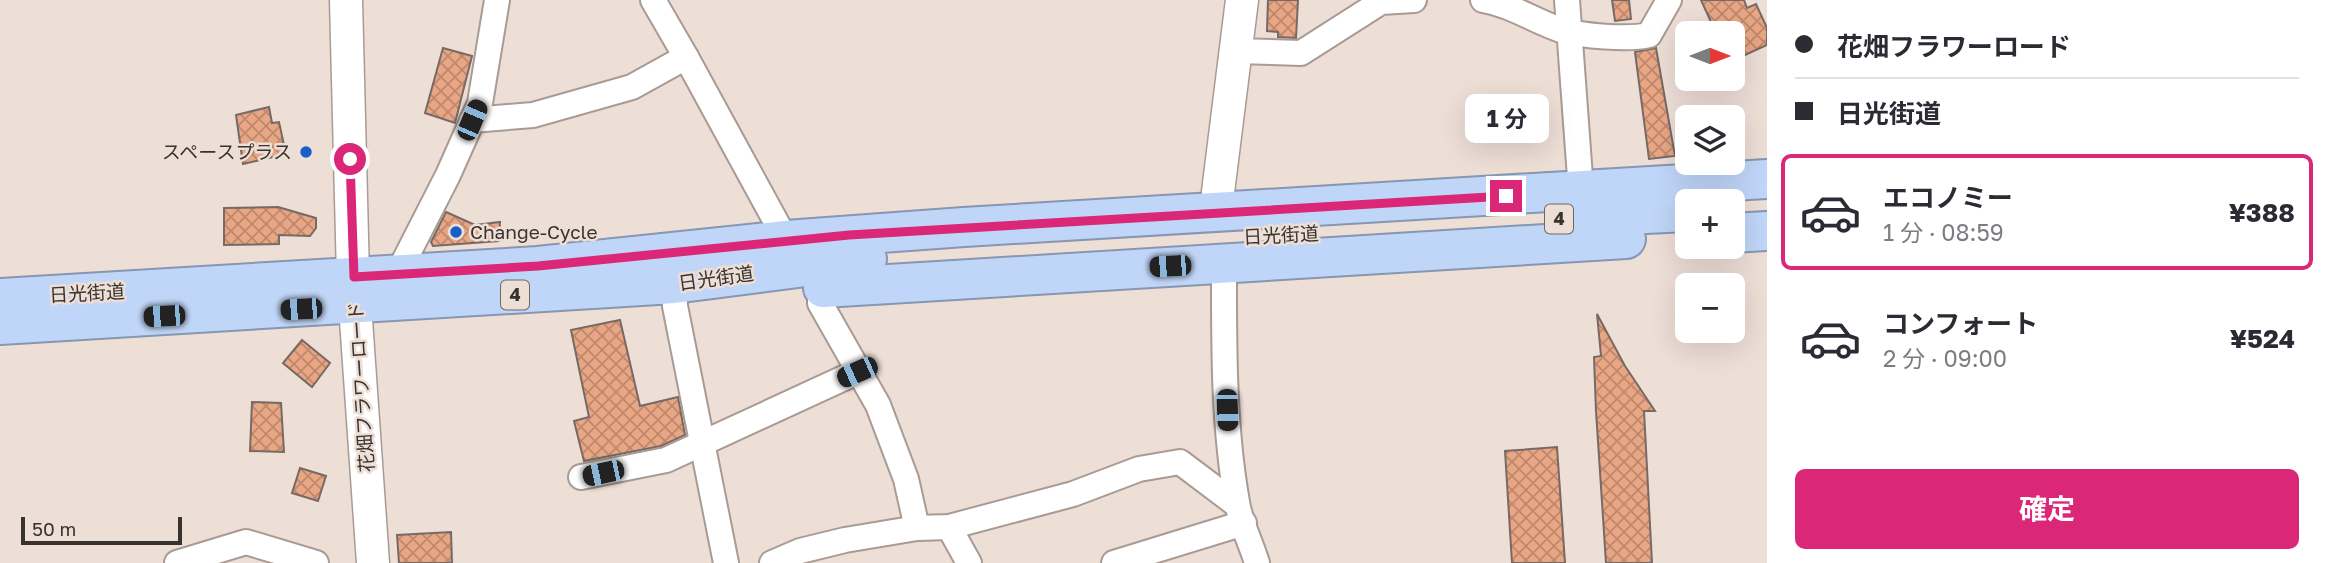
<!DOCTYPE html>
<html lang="ja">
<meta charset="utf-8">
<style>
body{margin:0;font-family:"Golos Text","Noto Sans JP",sans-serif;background:#f7f7f7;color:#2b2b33;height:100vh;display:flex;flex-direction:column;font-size:26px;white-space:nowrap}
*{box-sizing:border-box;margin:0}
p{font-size:23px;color:#7c7c81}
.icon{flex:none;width:38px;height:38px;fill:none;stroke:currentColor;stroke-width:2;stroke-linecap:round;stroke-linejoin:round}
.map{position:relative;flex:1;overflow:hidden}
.sheet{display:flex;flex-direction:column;background:#fff;width:560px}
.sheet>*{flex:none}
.banner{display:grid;align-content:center;height:154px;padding:0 28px;background:#fff}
.needle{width:46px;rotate:90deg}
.controls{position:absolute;left:1675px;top:21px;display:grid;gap:14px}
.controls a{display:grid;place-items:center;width:70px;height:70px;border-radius:10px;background:#fff;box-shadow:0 7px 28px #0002;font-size:35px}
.scale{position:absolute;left:21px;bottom:18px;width:161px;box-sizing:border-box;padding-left:7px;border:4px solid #393330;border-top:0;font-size:19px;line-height:24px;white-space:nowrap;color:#393330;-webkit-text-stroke:5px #edded6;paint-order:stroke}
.end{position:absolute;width:32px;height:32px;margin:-16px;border:9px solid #db2777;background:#fff;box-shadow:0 0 0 4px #fff}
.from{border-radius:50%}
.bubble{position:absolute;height:49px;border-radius:10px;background:#fff;box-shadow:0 7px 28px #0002;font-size:23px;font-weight:700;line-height:49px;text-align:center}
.car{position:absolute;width:21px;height:42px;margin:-21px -10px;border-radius:9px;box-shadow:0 0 5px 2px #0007;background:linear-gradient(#222 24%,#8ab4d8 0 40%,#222 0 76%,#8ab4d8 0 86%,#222 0)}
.banner b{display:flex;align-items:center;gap:24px;height:66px;font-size:26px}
.banner b+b{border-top:2px solid #e1e1e2}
.banner i{width:18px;height:18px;background:#2b2b33}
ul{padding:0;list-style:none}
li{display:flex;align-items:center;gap:21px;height:116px;margin:0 14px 10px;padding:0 14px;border:4px solid transparent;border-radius:10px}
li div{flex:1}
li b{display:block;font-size:26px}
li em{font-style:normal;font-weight:700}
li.active{border-color:#db2777}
li>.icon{width:63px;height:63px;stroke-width:1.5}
.action{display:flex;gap:14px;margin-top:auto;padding:14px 28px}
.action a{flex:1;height:80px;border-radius:10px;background:#db2777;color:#fff;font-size:28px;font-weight:700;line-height:80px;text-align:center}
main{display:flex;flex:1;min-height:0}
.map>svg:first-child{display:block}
</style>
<main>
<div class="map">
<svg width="1767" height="563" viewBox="0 0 1767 563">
<defs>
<pattern id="building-cross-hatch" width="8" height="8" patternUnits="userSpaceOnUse" patternTransform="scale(1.75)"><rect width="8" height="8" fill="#e9a684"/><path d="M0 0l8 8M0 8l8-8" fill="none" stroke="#be886c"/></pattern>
</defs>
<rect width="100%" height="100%" fill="#edded6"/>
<g fill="url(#building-cross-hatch)" stroke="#776a64" stroke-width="2">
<path d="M 1268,0 L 1298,0 L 1296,38 L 1278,37 L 1278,32 L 1267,31 Z"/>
<path d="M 1612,0 L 1629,0 L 1631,19 L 1615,21 Z"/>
<path d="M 1701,0 L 1744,0 L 1747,8 L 1756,4 L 1767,28 L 1767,45 L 1732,61 L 1732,33 L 1716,33 Z"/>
<path d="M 443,48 L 472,56 L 455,123 L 425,113 Z"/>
<path d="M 1656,48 L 1675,156 L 1649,159 L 1635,52 Z"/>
<path d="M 269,107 L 272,123 L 279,122 L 286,154 L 243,164 L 236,115 Z"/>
<path d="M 278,207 L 316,218 L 316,228 L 310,236 L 279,235 L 279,244 L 224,245 L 224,208 Z"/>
<path d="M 446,212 L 475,225 L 500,222 L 499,241 L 433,246 L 431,242 Z"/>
<path d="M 1597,314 L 1625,366 L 1655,411 L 1644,411 L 1652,563 L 1606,563 L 1596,411 L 1594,357 L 1601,356 Z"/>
<path d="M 620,320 L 640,406 L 678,397 L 685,435 L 661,446 L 584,461 L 574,421 L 589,417 L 571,330 Z"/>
<path d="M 302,340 L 330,363 L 312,387 L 283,363 Z"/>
<path d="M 252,402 L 281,403 L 284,452 L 250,451 Z"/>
<path d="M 1557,447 L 1565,563 L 1512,563 L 1505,451 Z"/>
<path d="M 300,468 L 326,476 L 318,501 L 292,493 Z"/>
<path d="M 451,532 L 452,563 L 399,563 L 397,535 Z"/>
</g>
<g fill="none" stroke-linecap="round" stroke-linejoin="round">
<g stroke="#a99b94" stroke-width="28">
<g id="minor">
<path d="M 1483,0 C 1512,5 1534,21 1561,30 C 1582,36 1628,40 1649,35 L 1669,0"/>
<path d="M 1567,0 L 1581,191"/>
<path d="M 1236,51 L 1301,53 L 1381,2 L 1414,0"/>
<path d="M 686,57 L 786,240"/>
<path d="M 472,120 L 533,115 L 632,87 L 686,57 L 653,0"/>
<path d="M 1224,262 C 1224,342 1223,423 1237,502 C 1240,522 1251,543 1257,563"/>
<path d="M 397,275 L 448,175 L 480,103 L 497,0"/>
<path d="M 674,284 L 675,306 L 726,563"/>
<path d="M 820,288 L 820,303 L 878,405 L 906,479 L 917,528"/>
<path d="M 581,477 L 666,460 L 857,372"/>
<path d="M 949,527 L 969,563"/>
<path d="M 177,563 L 246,542 L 316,563"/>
<path d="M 772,563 L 800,551 L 845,540 L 917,528 L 949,527 L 1073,494 L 1139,469 L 1180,462 L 1237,505"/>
<path d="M 1114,563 L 1244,523"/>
</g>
</g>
<g stroke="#a99b94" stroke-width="35">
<g id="tertiary">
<path d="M 346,0 L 353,277 L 373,563"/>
<path d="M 1220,213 L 1218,192 L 1242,0"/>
</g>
</g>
<g stroke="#8796b1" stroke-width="42">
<g id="trunk">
<path d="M 1584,217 L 1687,212"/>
<path d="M 1732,233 L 1767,231"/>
<path d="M 823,288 L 1626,239"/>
<path d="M 0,298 L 538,266 L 786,240 L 964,227 L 1767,179"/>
<path d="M 0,325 L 674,284 L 867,259"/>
</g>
</g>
<use href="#minor" stroke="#fff" stroke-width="24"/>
<use href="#tertiary" stroke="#fff" stroke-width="32"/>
<use href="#trunk" stroke="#c0d6f8" stroke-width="38"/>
</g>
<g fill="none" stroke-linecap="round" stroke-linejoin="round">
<path stroke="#db2777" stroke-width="9" d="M 350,159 L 354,277 L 538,266 L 849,235 L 1506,196"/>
</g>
<g fill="#195fca" stroke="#edded6" stroke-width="2.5">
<circle cx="306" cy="152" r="7"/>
<circle cx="456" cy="232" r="7"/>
</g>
<g text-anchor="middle" stroke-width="5" stroke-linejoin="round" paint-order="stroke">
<g fill="#edded6" stroke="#6f6662" stroke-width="2">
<rect x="1545" y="204.5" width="28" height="29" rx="5"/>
<rect x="501" y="280.5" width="28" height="29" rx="5"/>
</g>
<g font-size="18" font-weight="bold" fill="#393330">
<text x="1559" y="225">4</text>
<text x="515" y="301">4</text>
</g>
<g font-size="19" fill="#393330" stroke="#edded6" text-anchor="end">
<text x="292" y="159">スペースプラス</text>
<text x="470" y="239" text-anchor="start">Change-Cycle</text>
</g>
<g font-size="19" fill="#393330" stroke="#edded6">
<text transform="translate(1281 235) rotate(-3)" y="7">日光街道</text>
<text transform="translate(716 278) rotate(-8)" y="7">日光街道</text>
<text transform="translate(87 293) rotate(-3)" y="7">日光街道</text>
<text transform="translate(361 387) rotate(-94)" y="7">花畑フラワーロード</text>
</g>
</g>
</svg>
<div class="controls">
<a><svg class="needle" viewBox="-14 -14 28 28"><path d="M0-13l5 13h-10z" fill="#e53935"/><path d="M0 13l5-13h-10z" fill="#7c7c81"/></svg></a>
<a><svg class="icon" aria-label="layers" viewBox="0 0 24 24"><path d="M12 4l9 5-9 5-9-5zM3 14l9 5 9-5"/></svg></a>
<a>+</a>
<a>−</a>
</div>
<div class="scale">50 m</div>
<i class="end from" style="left:350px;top:159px"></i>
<i class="end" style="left:1506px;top:196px"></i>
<div class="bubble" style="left:1465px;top:94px;width:84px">1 分</div>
<i class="car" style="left:472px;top:120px;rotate:23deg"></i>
<i class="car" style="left:1170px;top:266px;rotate:267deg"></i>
<i class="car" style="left:301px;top:309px;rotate:267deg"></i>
<i class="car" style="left:164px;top:316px;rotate:267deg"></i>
<i class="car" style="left:857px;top:372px;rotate:246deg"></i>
<i class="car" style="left:1227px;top:410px;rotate:178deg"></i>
<i class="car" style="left:603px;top:473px;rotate:258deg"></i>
</div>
<section class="sheet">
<div class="banner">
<b><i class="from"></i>花畑フラワーロード</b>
<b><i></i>日光街道</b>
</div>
<ul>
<li class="active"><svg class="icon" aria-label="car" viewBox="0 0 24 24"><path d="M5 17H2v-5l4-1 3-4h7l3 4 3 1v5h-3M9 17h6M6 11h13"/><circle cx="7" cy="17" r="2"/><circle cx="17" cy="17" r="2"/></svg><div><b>エコノミー</b><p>1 分 · 08:59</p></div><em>¥388</em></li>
<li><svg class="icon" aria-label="car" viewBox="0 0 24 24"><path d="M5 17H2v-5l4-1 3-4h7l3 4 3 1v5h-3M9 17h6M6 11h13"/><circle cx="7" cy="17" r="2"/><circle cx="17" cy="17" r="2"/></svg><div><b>コンフォート</b><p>2 分 · 09:00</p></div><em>¥524</em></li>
</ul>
<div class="action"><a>確定</a></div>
</section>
</main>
